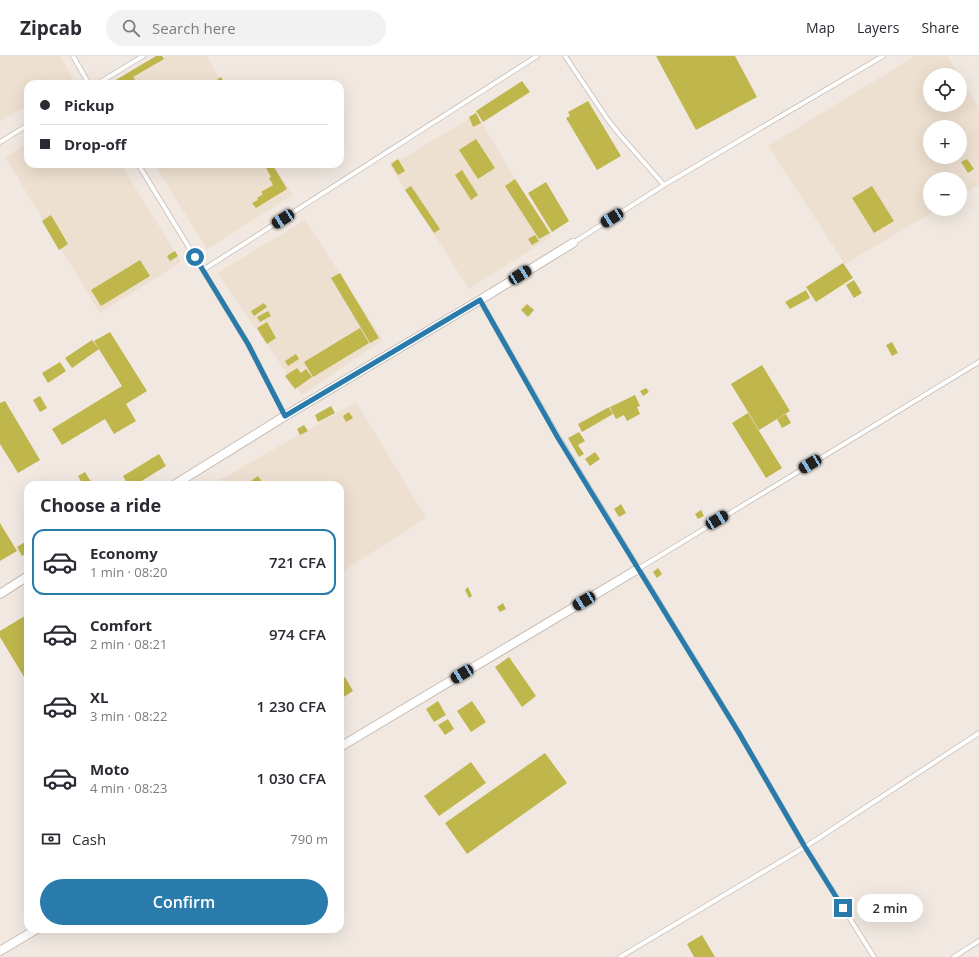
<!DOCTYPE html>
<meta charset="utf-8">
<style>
body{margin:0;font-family:"Open Sans",sans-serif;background:#f2f2f3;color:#2b2b33;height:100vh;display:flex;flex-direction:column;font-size:15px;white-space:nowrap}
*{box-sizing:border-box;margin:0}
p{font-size:13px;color:#7c7c81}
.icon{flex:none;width:22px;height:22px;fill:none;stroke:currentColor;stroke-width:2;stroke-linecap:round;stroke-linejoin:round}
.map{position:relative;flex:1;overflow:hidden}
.details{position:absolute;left:24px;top:425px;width:320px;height:452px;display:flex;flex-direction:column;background:#fff;border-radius:12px;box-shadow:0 4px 16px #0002}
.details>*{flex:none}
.hud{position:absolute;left:24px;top:24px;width:320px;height:88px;border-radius:12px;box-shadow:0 4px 16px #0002;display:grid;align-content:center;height:88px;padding:0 16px;background:#fff}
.buttons{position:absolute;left:923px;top:12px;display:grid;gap:8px}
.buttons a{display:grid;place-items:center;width:44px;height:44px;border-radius:50%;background:#fff;box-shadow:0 4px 16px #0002;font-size:20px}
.end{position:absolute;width:18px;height:18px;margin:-9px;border:5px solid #287bab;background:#fff;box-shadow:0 0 0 2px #fff}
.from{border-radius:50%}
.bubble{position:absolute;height:28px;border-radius:14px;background:#fff;box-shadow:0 4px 16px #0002;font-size:13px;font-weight:600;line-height:28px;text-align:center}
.car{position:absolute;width:12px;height:24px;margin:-12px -6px;border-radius:5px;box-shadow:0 0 3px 1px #0007;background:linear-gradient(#222 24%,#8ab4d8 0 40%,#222 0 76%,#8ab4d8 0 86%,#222 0)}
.hud b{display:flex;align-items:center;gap:14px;height:38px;font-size:15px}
.hud b+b{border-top:1px solid #e1e1e2}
.hud i{width:10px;height:10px;background:#2b2b33}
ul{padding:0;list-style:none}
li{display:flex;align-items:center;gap:12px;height:66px;margin:0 8px 6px;padding:0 8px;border:2px solid transparent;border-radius:12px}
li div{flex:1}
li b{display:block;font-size:15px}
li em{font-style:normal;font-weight:600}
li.on{border-color:#287bab}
li>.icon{width:36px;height:36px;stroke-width:1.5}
h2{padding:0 16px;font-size:18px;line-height:48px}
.pay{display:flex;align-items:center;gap:10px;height:44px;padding:0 16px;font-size:15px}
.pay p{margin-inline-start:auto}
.primary-button{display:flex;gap:8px;margin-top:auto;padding:8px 16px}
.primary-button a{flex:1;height:46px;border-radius:24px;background:#287bab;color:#fff;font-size:16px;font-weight:600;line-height:46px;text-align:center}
header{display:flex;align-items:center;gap:24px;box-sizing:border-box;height:56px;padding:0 20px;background:#fff;border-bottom:1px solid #e1e1e2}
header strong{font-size:19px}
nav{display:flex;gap:22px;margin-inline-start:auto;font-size:14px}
.search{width:280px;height:36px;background:#f2f2f3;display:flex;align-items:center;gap:10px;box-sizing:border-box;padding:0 14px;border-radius:22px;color:#7c7c81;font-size:15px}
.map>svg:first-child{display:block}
</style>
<header>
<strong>Zipcab</strong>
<div class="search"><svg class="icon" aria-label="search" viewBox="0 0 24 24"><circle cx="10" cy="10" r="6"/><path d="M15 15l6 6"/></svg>Search here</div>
<nav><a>Map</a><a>Layers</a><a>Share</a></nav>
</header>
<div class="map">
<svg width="979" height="901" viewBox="0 0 979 901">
<rect width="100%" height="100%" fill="#f1e9e1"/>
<g fill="#ede0d1" fill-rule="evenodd">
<path d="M 0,0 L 60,0 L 73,22 L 64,28 L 28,28 L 28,49 L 0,66 Z"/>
<path d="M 166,0 L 206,0 L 223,28 L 120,28 Z"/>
<path d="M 915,0 L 948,0 L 959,19 L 930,19 L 930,49 L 960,49 L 960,20 L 979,52 L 979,129 L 960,140 L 960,123 L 930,123 L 930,153 L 938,153 L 845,208 L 768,90 ZM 930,71 L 960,71 L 960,101 L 930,101 Z"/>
<path d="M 477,58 L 515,123 L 550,177 L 551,181 L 469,233 L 390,110 Z"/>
<path d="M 28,87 L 28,108 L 121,108 L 181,206 L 100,257 L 5,101 Z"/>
<path d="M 154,108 L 273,108 L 293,139 L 207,193 Z"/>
<path d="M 305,164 L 383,284 L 302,339 L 217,217 Z"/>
<path d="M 356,346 L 426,462 L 340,517 L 340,429 L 211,429 Z"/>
</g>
<g fill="#bfb64c">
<path d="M 156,0 L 162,0 L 164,3 L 133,21 L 137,27 L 135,28 L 109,28 Z"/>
<path d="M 656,0 L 735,0 L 757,41 L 696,74 Z"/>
<path d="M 221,21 L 225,28 L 216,28 L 214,26 Z"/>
<path d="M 522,25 L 530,36 L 483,66 L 476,55 Z"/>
<path d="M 588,45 L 621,100 L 597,114 L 566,62 L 570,60 L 568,56 Z"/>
<path d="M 476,57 L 481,67 L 473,71 L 469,61 Z"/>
<path d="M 476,83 L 495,112 L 478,123 L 459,94 Z"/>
<path d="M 398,103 L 405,115 L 398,119 L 391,108 Z"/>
<path d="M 967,103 L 974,113 L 968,117 L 961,106 Z"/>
<path d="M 268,108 L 272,108 L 287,133 L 256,152 L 252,147 L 258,144 L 257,142 L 263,138 L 261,136 L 273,129 L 269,122 L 271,121 L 265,110 Z"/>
<path d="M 462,114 L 478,139 L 471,144 L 455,119 Z"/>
<path d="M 515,123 L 550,177 L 539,183 L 505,130 Z"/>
<path d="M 546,126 L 569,165 L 552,176 L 528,137 Z"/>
<path d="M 411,130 L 440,173 L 434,177 L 405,134 Z"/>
<path d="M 872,130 L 894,165 L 874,177 L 852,142 Z"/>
<path d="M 51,159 L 68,188 L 59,194 L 42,165 Z"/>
<path d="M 535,179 L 539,185 L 532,189 L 528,183 Z"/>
<path d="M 175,195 L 178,200 L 170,205 L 167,200 Z"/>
<path d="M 140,204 L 150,220 L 101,250 L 91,234 Z"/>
<path d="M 843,207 L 853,222 L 816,246 L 806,231 Z"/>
<path d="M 340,217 L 379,282 L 370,287 L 331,222 Z"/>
<path d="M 854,224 L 862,237 L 854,242 L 846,229 Z"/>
<path d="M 806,234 L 810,242 L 790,253 L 785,246 Z"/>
<path d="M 264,247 L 267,251 L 254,260 L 251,255 Z"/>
<path d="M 527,248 L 534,254 L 528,261 L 521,254 Z"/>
<path d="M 268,255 L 271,260 L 260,266 L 257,261 Z"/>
<path d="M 267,266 L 276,282 L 267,288 L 257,272 Z"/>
<path d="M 360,272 L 369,287 L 313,321 L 304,306 Z"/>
<path d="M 110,276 L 147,335 L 126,348 L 136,365 L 114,378 L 105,363 L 62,389 L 52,373 L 122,330 L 94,285 Z"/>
<path d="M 92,284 L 99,293 L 72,312 L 65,302 Z"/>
<path d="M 892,286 L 898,297 L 892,300 L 886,289 Z"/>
<path d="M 296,298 L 299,303 L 288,310 L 285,305 Z"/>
<path d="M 60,306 L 66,315 L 48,327 L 42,317 Z"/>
<path d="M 762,309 L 790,355 L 759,374 L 731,328 Z"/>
<path d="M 297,312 L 301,317 L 306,313 L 312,321 L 295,333 L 285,320 Z"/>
<path d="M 646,332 L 649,336 L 643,340 L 640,335 Z"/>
<path d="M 635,339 L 640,350 L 637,351 L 640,358 L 627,365 L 624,359 L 616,363 L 610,351 Z"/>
<path d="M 40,340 L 47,352 L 40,356 L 33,344 Z"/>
<path d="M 5,345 L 40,404 L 18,417 L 0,388 L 0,347 Z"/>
<path d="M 331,350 L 335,357 L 318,366 L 315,359 Z"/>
<path d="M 609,351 L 613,358 L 582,376 L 578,368 Z"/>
<path d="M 349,356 L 353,362 L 346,366 L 343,360 Z"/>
<path d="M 748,357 L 782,412 L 766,422 L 732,367 Z"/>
<path d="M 786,358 L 791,367 L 782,372 L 777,363 Z"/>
<path d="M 304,369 L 308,375 L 300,379 L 297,373 Z"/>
<path d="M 579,376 L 585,385 L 578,389 L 584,398 L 579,401 L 568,382 Z"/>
<path d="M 595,396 L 600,403 L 590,410 L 585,403 Z"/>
<path d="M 159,398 L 166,410 L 135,429 L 128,429 L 123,420 Z"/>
<path d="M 85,416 L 93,429 L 83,429 L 78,420 Z"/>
<path d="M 258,420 L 264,429 L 245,429 Z"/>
<path d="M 621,448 L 626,457 L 619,461 L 614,453 Z"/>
<path d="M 701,454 L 704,460 L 698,463 L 695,458 Z"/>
<path d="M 0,467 L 17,495 L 0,505 Z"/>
<path d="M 25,486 L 28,490 L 28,496 L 22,500 L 17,491 Z"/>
<path d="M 658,512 L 662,518 L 657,522 L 653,516 Z"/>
<path d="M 468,531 L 472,540 L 469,542 L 465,534 Z"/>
<path d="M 503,547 L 506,553 L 500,556 L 497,551 Z"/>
<path d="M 28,558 L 28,625 L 27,626 L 0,581 L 0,575 Z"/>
<path d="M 509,601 L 536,640 L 522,651 L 495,611 Z"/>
<path d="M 345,621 L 353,635 L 342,642 L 340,638 L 340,624 Z"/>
<path d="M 438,645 L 446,659 L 434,666 L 426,653 Z"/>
<path d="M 472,645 L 486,666 L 471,676 L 457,655 Z"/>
<path d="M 448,663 L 454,673 L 445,679 L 438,669 Z"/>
<path d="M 545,697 L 567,727 L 467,798 L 445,767 Z"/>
<path d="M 471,706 L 486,727 L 439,760 L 424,740 Z"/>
<path d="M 702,879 L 715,901 L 694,901 L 687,888 Z"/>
</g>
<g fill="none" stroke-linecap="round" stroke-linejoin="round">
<g stroke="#c4bcb4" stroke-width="5.5">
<g id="service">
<path d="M 73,0 L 89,28"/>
<path d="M 565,0 L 608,64 L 620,79 L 664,129"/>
<path d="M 97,28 L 143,0"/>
<path d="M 0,86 L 28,69"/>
<path d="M 138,108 L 248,288 L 285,360"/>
<path d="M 573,187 L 664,129 L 883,0"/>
<path d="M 203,214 L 537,0"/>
<path d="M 480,244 L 559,382 L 739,677 L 805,791 L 874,901"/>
<path d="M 638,513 L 979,306"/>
<path d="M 620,901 L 805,791 L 979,677"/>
<path d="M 954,901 L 979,885"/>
</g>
</g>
<g stroke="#c4bcb4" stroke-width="10">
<g id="minor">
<path d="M 174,429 L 285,360 L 480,244 L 573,187"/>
<path d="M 0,538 L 28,520"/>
<path d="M 340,691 L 638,513"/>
<path d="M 0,895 L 37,873"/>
</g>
</g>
<use href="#service" stroke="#fff" stroke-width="4"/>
<use href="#minor" stroke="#fff" stroke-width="8"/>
</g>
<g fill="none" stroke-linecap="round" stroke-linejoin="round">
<path stroke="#287bab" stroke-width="5" d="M 195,201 L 248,288 L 285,360 L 480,244 L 558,382 L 739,677 L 805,791 L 843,852"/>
</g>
</svg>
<div class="buttons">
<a><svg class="icon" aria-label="locate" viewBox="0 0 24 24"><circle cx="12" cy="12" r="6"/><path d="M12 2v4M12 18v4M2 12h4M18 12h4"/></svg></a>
<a>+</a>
<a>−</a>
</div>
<i class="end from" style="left:195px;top:201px"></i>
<i class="end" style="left:843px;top:852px"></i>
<div class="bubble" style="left:857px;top:838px;width:66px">2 min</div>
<i class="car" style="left:612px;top:162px;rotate:238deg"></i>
<i class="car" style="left:283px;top:163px;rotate:237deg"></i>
<i class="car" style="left:520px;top:219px;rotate:58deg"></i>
<i class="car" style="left:810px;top:408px;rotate:239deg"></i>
<i class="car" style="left:717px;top:464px;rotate:59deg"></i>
<i class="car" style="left:584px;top:545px;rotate:239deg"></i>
<i class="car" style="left:462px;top:618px;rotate:239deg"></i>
<div class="hud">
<b><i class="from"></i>Pickup</b>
<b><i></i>Drop-off</b>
</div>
<section class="details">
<h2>Choose a ride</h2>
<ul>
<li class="on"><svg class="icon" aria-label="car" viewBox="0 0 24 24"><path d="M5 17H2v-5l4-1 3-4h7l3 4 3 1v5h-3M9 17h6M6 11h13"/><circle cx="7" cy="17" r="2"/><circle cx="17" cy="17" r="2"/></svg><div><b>Economy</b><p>1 min · 08:20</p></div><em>721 CFA</em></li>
<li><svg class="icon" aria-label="car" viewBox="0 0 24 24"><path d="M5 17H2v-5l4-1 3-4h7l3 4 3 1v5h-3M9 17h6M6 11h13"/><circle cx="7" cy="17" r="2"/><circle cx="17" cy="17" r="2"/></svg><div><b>Comfort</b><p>2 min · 08:21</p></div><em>974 CFA</em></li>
<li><svg class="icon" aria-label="car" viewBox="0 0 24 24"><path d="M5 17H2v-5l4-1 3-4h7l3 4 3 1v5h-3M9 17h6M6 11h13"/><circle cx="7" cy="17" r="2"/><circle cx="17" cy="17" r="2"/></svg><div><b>XL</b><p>3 min · 08:22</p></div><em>1 230 CFA</em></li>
<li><svg class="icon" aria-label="car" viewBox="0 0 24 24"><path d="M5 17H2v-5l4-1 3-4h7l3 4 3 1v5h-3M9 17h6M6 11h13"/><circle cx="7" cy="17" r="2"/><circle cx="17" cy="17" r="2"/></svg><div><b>Moto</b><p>4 min · 08:23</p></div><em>1 030 CFA</em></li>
</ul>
<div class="pay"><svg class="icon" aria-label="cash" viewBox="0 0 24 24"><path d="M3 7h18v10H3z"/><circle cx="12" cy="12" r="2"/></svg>Cash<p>790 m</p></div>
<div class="primary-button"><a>Confirm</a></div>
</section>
</div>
